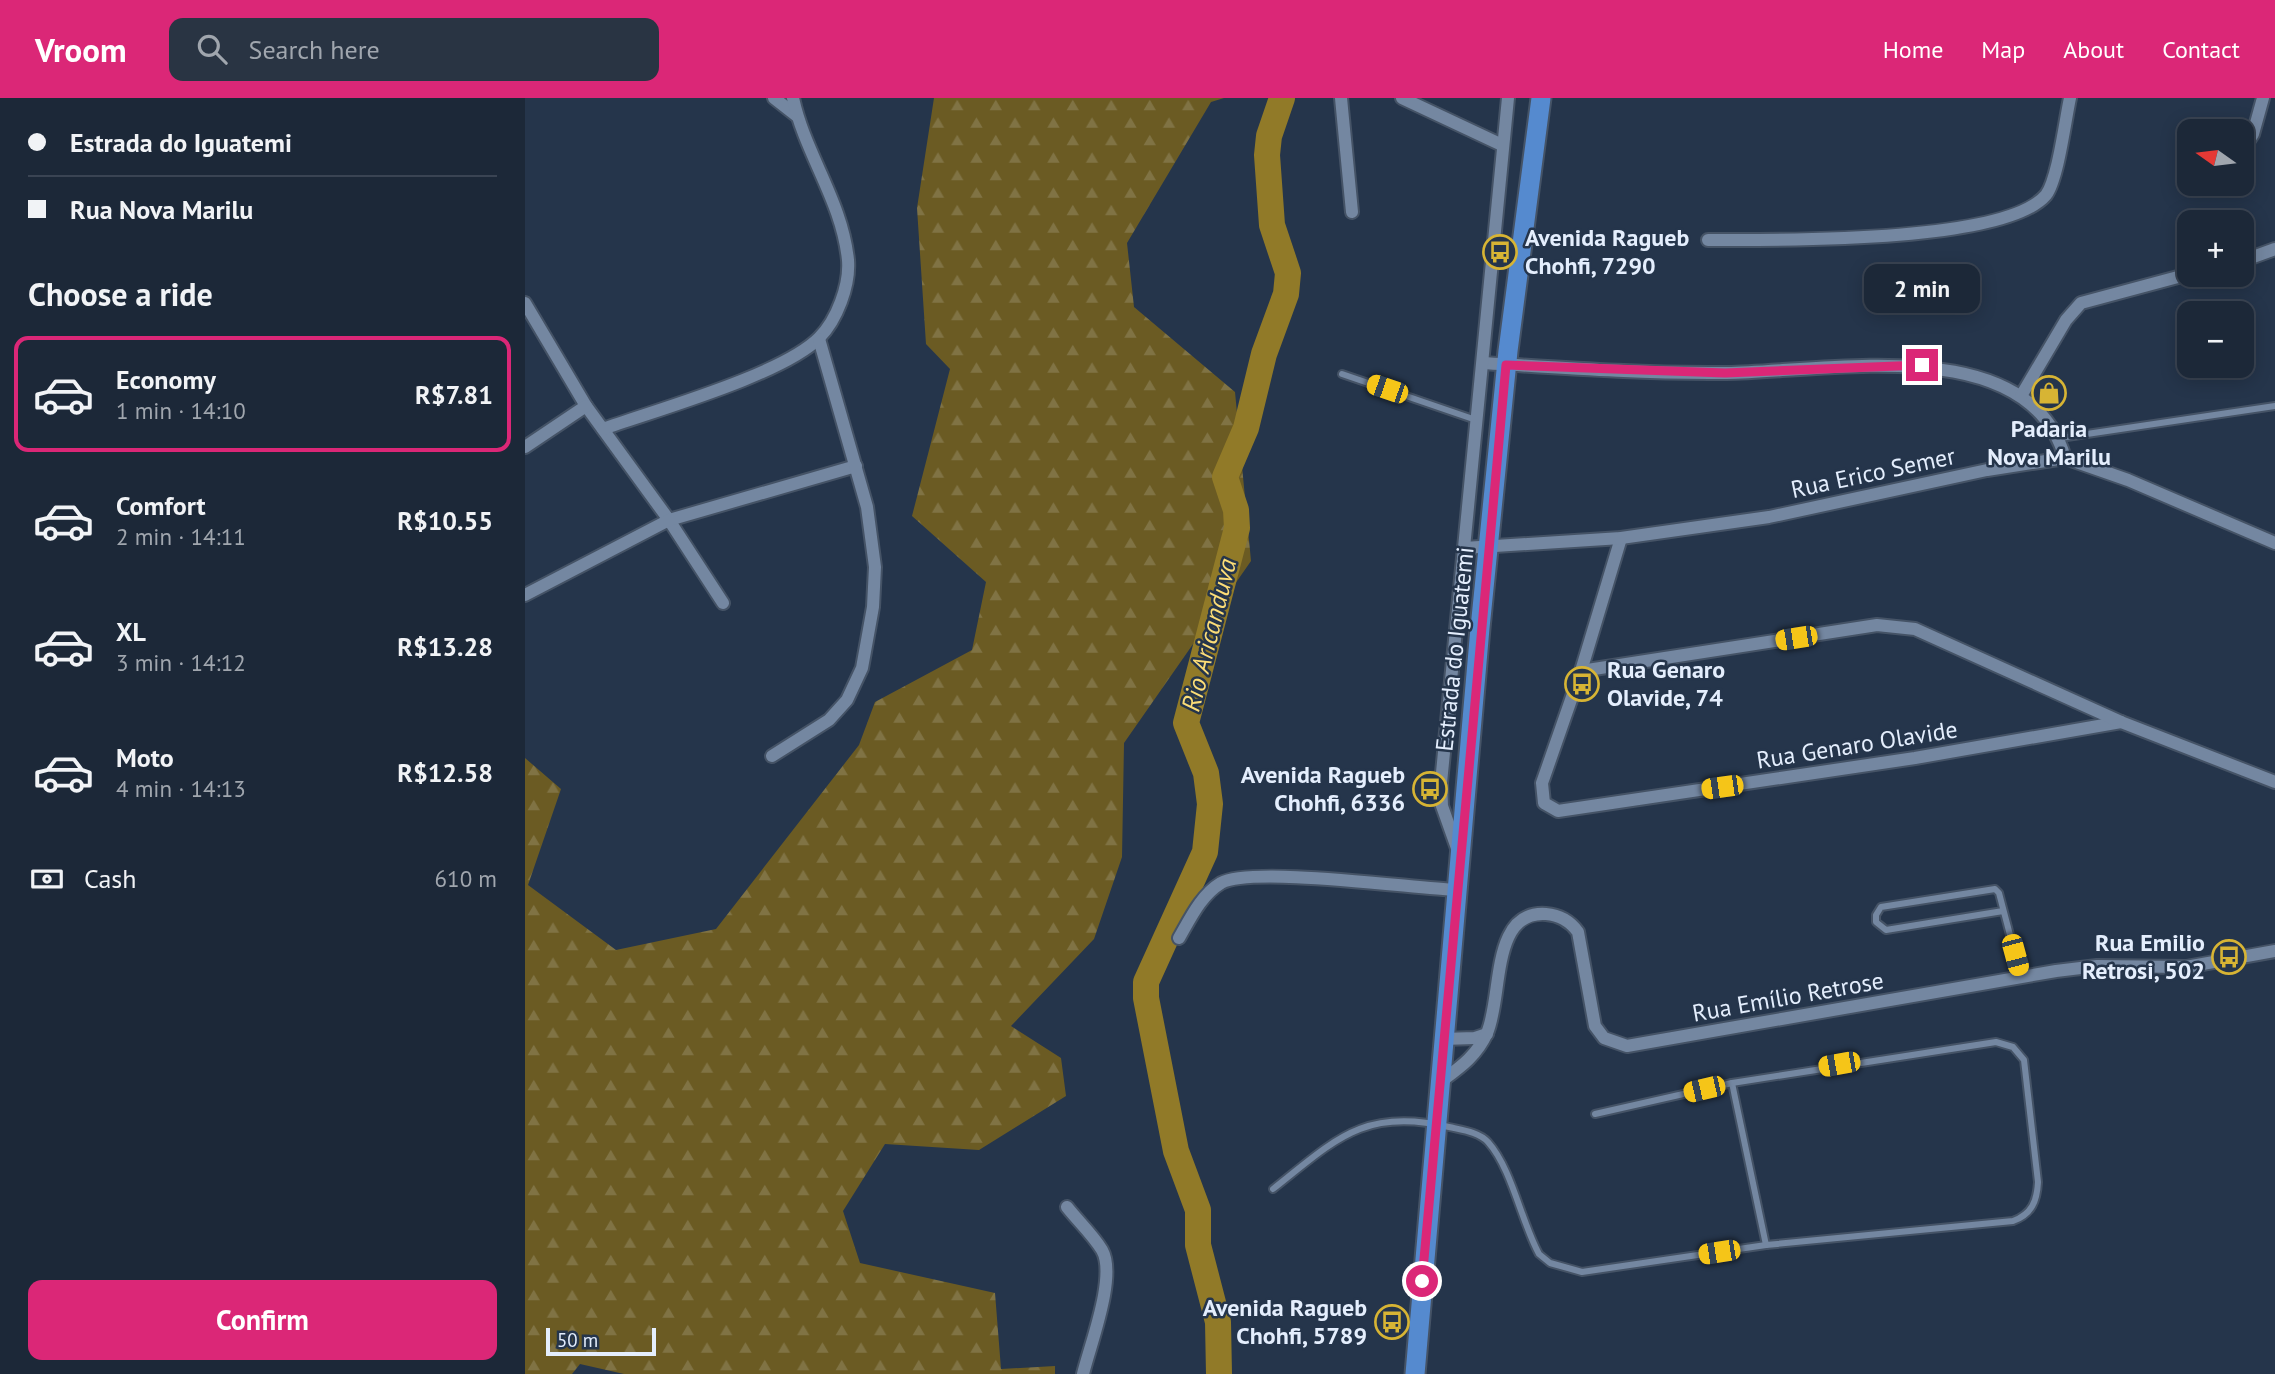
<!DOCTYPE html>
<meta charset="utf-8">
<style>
body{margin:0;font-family:"PT Sans",sans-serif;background:#293443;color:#f1f3f6;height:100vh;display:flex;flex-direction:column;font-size:26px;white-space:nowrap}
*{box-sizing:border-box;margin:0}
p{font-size:23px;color:#a0a6ae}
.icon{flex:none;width:38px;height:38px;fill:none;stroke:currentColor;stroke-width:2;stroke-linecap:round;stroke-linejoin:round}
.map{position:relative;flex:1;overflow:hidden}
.panel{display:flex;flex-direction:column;background:#1c2838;width:525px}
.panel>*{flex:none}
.guide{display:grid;align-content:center;height:154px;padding:0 28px;background:#1c2838}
.needle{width:46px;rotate:284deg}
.fabs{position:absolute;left:1652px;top:21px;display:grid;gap:14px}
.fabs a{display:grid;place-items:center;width:77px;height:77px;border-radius:14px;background:#1c2838;box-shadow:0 4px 18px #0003,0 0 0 2px #3a4453;font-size:35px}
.scale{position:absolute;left:21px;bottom:18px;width:110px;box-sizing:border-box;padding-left:7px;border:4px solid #e4eefd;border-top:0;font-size:19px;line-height:24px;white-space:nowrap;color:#e4eefd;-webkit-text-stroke:5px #25354b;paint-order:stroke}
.end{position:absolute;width:32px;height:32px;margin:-16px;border:9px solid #db2777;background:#fff;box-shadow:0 0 0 4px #fff}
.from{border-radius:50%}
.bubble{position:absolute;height:49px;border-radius:14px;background:#1c2838;box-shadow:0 4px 18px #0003,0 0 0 2px #3a4453;font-size:23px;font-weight:700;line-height:49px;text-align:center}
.car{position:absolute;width:21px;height:42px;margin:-21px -10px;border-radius:9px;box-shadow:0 0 5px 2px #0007;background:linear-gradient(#f5c518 24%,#345 0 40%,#f5c518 0 76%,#345 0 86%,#f5c518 0)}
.guide b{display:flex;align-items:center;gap:24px;height:66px;font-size:26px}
.guide b+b{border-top:2px solid #3a4453}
.guide i{width:18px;height:18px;background:#f1f3f6}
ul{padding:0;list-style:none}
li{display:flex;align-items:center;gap:21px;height:116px;margin:0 14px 10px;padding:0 14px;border:4px solid transparent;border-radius:14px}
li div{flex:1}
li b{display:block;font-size:26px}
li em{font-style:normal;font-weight:700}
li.active{border-color:#db2777}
li>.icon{width:63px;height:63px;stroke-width:1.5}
h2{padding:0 28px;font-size:32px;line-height:84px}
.pay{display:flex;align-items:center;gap:18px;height:77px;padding:0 28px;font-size:26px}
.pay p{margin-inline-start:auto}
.cta{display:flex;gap:14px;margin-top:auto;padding:14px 28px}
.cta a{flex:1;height:80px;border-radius:14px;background:#db2777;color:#fff;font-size:28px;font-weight:700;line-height:80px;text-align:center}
header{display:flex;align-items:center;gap:42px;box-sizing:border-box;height:98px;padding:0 35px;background:#db2777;color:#fff}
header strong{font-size:33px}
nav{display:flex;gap:38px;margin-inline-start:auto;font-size:24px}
.search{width:490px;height:63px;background:#293443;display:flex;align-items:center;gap:18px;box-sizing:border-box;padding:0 24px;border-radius:14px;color:#a0a6ae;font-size:26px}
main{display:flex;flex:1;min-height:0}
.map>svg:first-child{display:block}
</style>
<header>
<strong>Vroom</strong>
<div class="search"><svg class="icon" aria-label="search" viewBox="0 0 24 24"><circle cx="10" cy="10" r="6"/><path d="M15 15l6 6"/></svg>Search here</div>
<nav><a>Home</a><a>Map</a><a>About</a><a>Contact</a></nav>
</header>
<main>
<section class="panel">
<div class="guide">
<b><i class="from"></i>Estrada do Iguatemi</b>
<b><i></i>Rua Nova Marilu</b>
</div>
<h2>Choose a ride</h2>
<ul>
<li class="active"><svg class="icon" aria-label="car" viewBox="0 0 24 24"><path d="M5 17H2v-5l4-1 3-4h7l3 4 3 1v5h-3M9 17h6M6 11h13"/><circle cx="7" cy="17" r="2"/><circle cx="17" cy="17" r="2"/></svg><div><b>Economy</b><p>1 min · 14:10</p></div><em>R$7.81</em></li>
<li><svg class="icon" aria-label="car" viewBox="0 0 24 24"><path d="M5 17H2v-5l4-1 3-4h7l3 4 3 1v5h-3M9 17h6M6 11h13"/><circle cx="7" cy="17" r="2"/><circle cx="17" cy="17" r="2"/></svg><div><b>Comfort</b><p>2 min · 14:11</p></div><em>R$10.55</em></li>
<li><svg class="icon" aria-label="car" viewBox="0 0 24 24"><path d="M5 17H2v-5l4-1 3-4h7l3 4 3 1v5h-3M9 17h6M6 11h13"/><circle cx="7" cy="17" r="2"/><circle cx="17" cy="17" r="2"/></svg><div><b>XL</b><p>3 min · 14:12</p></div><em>R$13.28</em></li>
<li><svg class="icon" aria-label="car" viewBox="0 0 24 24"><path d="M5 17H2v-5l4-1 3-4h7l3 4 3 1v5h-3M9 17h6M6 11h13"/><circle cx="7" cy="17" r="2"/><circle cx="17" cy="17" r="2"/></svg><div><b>Moto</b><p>4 min · 14:13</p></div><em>R$12.58</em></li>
</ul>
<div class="pay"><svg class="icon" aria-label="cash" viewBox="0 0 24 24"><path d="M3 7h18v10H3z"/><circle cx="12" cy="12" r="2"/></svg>Cash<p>610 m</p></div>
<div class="cta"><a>Confirm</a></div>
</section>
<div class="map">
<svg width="1750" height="1276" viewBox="0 0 1750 1276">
<defs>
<pattern id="forest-firs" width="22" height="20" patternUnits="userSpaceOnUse" patternTransform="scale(1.75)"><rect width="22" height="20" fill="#6b5b23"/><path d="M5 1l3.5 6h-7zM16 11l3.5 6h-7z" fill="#807344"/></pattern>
</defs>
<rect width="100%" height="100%" fill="#25354b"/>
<path fill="url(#forest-firs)" d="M 409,0 L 699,0 L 686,4 L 602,145 L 609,209 L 710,294 L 726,463 L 599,645 L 597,759 L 569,841 L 486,928 L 536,960 L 541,998 L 454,1052 L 360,1046 L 318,1113 L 335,1165 L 470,1195 L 476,1271 L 530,1268 L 530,1276 L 99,1276 L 55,1266 L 47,1276 L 0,1276 L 0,660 L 36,691 L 3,787 L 91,852 L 191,831 L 334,647 L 350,604 L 447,552 L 461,484 L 387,418 L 425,271 L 401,246 L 392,110 Z"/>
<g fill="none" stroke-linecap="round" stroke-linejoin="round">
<path stroke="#917a28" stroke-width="26" d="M 694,1276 L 693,1224 L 673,1147 L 673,1112 L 651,1053 L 621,900 L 621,884 L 680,754 L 685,706 L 681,675 L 661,625 L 712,430 L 711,412 L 700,379 L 721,330 L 739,256 L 761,196 L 763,175 L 747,127 L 742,57 L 744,38 L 757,0"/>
<g stroke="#455366" stroke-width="10">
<g id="service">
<path d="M 817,276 L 951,322"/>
<path d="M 1535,340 L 1750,308"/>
<path d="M 1478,813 L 1361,832 L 1351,824 L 1351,817 L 1356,809 L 1470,791 L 1474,795 L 1496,879"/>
<path d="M 1207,985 L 1241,1147"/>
<path d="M 748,1091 C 810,1042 839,1009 924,1029 C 937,1032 954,1034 963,1044 C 987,1071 996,1123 1014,1156 L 1025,1165 L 1057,1174 L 1241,1147 L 1488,1123 C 1507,1116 1512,1103 1513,1084 L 1499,962 L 1488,949 L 1471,944 L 1207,985 L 1070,1016"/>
</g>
</g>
<g stroke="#455366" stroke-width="16">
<g id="minor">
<path d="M 249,0 L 272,18"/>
<path d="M 816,0 L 827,114"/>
<path d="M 877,0 L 977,47"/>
<path d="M 1717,53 L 1728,36 L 1738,0"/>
<path d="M 1664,89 L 1669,86"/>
<path d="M 1183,142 C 1248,142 1480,146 1521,97 C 1533,81 1540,23 1545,0"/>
<path d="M 1717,163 L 1750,151"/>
<path d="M 0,205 L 61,308 L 144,422 L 198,505"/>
<path d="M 958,265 C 1038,270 1121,276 1202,275 C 1300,274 1504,232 1540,360"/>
<path d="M 1496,298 L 1541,222 L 1556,205 L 1664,176"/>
<path d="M 78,331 C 131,312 257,277 294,240 C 312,222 325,187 323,162 C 317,103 280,56 268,0"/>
<path d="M 0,349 L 61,308"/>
<path d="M 1096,440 L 1056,573 L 1017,685 L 1019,705 L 1033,713 L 1390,660 L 1596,624"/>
<path d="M 939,450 L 1096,440 L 1244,419 L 1462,372 L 1540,360 L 1603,382 L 1750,445"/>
<path d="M 0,497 L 144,422 L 331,368"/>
<path d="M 1056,573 L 1352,527 L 1390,531 L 1596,624 L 1750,684"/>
<path d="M 247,658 L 304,622 L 322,602 L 337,570 L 348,509 L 350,469 L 342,409 L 294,241"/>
<path d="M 933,753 L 917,708 L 916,685 L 983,0"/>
<path d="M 654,840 C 665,821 676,797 696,785 C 727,768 886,790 931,792"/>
<path d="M 917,941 L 950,940 L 962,936"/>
<path d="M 914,985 C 934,970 951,959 962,935 C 978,899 965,812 1021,816 C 1035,817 1045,823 1053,834 L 1070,928 L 1079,940 L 1102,948 L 1531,873 L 1572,868 L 1661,869 L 1750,853"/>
<path d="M 542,1109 C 553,1123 568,1137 577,1152 C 592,1178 565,1247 558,1276"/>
</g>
</g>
<g stroke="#455366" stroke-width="23">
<path id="primary" d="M 890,1276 L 955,530 L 983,253 L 1016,0"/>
</g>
<use href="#service" stroke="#7487a1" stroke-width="6"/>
<use href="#minor" stroke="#7487a1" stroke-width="12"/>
<use href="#primary" stroke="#558acf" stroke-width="19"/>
</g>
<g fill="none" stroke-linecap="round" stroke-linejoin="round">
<path stroke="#db2777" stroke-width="9" d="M 897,1183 L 981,267 L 1200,275 L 1397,267"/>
</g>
<defs>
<g id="bus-ring" transform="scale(1.75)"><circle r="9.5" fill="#25354b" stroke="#d7b434" stroke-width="1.5"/><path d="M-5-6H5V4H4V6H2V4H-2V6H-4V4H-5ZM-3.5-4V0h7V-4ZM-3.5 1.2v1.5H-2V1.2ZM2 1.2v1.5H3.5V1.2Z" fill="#d7b434"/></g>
<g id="shop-ring" transform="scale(1.75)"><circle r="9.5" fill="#25354b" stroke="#d7b434" stroke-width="1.5"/><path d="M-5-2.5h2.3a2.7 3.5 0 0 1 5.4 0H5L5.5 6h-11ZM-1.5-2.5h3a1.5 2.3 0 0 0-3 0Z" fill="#d7b434"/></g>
</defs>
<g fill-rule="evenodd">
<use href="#bus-ring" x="975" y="154"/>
<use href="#shop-ring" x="1524" y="295"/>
<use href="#bus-ring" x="1057" y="586"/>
<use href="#bus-ring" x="905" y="691"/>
<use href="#bus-ring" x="1704" y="859"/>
<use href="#bus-ring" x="867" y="1224"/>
</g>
<g text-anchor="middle" stroke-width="5" stroke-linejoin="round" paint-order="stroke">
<g font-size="24" font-weight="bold" fill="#e4eefd" stroke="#25354b" text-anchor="end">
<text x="1000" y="148" text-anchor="start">Avenida Ragueb<tspan x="1000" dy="28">Chohfi, 7290</tspan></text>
<text x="1524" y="339" text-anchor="middle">Padaria<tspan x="1524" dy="28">Nova Marilu</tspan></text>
<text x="1082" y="580" text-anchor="start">Rua Genaro<tspan x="1082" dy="28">Olavide, 74</tspan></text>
<text x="880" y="685">Avenida Ragueb<tspan x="880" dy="28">Chohfi, 6336</tspan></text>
<text x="1680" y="853">Rua Emilio<tspan x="1680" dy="28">Retrosi, 502</tspan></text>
<text x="842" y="1218">Avenida Ragueb<tspan x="842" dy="28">Chohfi, 5789</tspan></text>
</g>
<g font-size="24" fill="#e4eefd" stroke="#25354b">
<text transform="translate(1348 375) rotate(-12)" y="8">Rua Erico Semer</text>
<text transform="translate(930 551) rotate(-84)" y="8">Estrada do Iguatemi</text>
<text transform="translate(1332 647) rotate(-9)" y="8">Rua Genaro Olavide</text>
<text transform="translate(1263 899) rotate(-10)" y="8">Rua Emílio Retrose</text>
</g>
<g font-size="26" font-style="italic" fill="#fcdd77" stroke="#25354b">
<text transform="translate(684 537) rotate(-76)" y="9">Rio Aricanduva</text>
</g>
</g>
</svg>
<div class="fabs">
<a><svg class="needle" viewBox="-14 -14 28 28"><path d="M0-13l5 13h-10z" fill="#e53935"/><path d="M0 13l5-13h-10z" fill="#a0a6ae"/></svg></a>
<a>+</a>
<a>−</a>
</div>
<div class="scale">50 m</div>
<i class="end from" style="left:897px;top:1183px"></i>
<i class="end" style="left:1397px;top:267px"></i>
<div class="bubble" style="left:1339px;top:166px;width:116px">2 min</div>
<i class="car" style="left:862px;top:291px;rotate:289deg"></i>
<i class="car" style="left:1271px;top:540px;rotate:261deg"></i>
<i class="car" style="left:1197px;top:689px;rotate:262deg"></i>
<i class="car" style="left:1490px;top:857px;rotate:165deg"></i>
<i class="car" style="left:1314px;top:966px;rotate:260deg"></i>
<i class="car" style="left:1179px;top:991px;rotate:257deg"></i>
<i class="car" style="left:1194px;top:1154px;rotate:261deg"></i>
</div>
</main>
